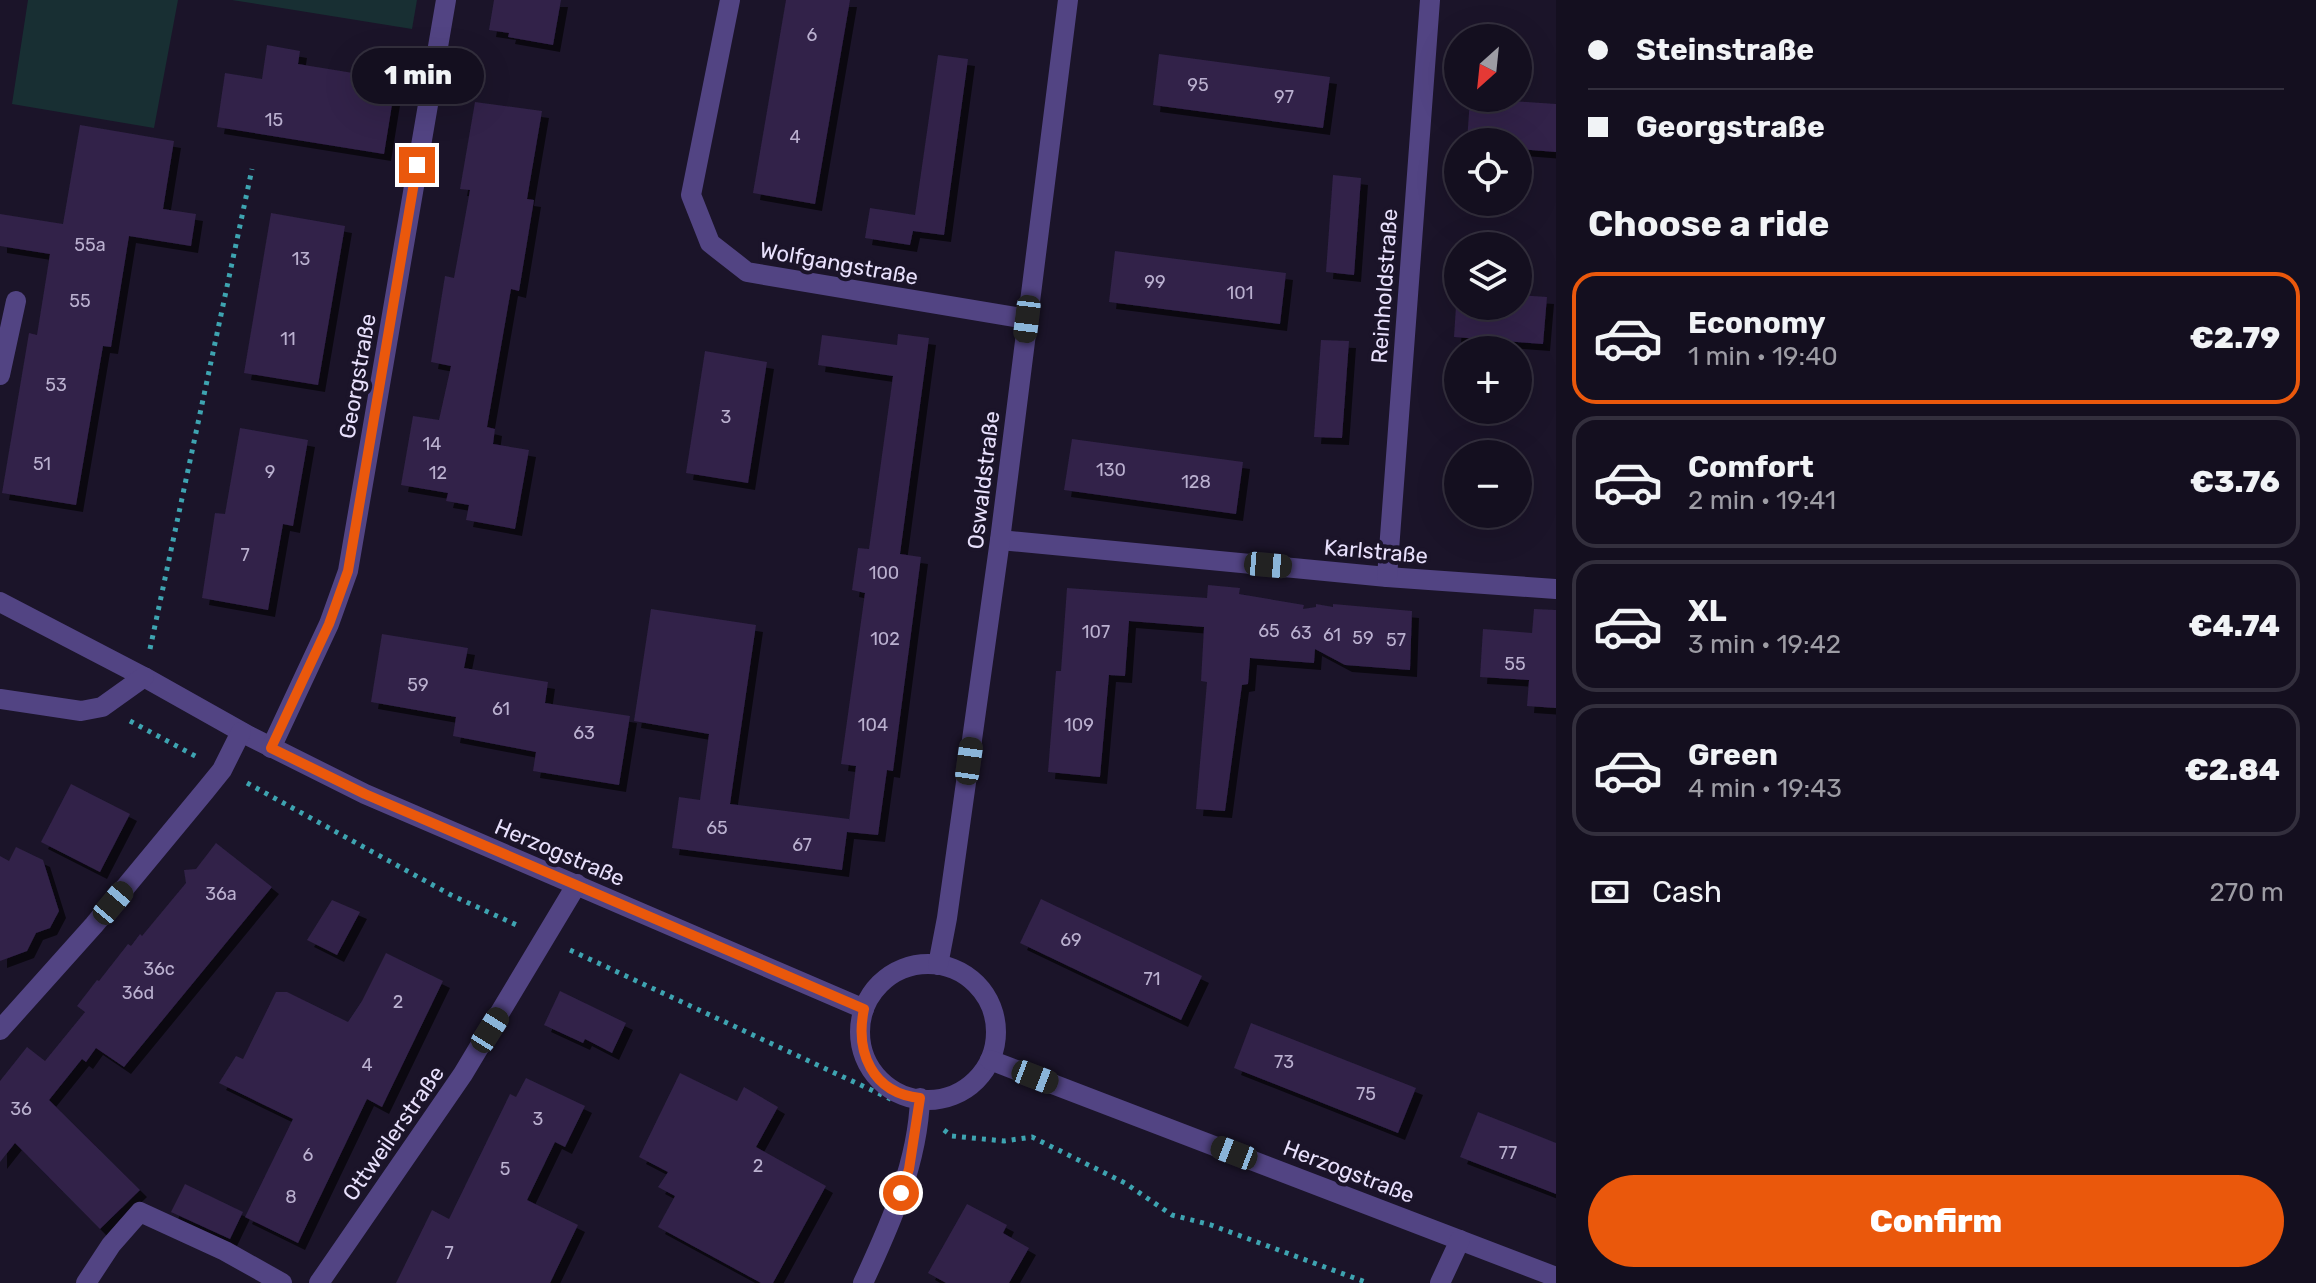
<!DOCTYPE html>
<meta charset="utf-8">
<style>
body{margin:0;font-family:Rubik,sans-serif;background:#1d1828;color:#f1f3f6;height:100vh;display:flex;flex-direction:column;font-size:30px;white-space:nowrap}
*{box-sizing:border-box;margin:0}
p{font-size:26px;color:#9d9ca4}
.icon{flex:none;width:44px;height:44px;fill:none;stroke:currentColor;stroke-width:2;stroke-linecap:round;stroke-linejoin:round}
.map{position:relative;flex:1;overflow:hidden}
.panel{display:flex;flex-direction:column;background:#140f1f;width:760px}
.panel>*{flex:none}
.top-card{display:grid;align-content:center;height:176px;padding:0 32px;background:#140f1f}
.needle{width:52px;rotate:207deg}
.controls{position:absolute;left:1444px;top:24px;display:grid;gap:16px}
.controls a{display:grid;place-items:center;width:88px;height:88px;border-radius:50%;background:#140f1f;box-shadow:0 8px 32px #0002,0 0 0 2px #332f3d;font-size:40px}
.end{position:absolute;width:36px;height:36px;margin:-18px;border:10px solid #ea580c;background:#fff;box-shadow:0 0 0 4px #fff}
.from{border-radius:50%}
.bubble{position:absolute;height:56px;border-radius:28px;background:#140f1f;box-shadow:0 8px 32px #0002,0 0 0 2px #332f3d;font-size:26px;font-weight:800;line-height:56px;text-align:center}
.car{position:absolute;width:24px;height:48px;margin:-24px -12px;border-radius:10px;box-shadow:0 0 6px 2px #0007;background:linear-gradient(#222 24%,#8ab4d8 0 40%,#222 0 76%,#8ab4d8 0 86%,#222 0)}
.top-card b{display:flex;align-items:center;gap:28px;height:76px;font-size:30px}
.top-card b+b{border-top:2px solid #332f3d}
.top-card i{width:20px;height:20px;background:#f1f3f6}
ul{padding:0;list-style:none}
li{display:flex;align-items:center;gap:24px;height:132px;margin:0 16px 12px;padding:0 16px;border:4px solid #332f3d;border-radius:24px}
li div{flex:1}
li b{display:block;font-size:30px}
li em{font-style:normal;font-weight:800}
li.on{border-color:#ea580c}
li>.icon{width:72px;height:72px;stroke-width:1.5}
h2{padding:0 32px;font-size:36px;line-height:96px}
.pay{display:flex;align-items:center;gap:20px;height:88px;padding:0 32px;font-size:30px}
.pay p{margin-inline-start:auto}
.action{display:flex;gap:16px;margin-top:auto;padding:16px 32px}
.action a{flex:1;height:92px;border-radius:48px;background:#ea580c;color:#fff;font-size:32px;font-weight:800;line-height:92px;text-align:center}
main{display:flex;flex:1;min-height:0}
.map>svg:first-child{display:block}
</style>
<main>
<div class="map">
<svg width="1556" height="1283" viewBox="0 0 1556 1283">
<defs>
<filter id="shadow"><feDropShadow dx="7" dy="7" stdDeviation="0" flood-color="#0009"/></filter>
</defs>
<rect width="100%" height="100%" fill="#1b1429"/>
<g fill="#182f33">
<path d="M 28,0 L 178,0 L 154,128 L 12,104 Z"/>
<path d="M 232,0 L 417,0 L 412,29 Z"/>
</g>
<g fill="#312248" filter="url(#shadow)">
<path d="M 494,0 L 561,0 L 553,45 L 508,37 L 509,33 L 489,30 Z"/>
<path d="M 786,0 L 850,0 L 815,204 L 753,193 Z"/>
<path d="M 267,45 L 300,51 L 298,64 L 396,80 L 384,154 L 217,127 L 225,73 L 262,79 Z"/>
<path d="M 1159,54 L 1330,77 L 1323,128 L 1153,105 Z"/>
<path d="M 938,55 L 968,59 L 944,235 L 913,231 L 910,245 L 865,238 L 870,208 L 915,215 Z"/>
<path d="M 1470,98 L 1556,104 L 1556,152 L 1518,149 L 1518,142 L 1467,142 Z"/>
<path d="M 475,102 L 542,111 L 527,199 L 534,200 L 519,291 L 511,289 L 487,427 L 495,429 L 493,444 L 529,450 L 515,529 L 466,520 L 469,505 L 446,501 L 448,493 L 401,485 L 413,416 L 439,420 L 451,366 L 431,362 L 445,276 L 454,278 L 470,190 L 460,189 Z"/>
<path d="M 80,125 L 174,141 L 163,209 L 196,214 L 191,246 L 129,236 L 111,347 L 103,346 L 76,505 L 2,493 L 29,333 L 37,335 L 50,254 L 0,246 L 0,214 L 63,224 Z"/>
<path d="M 1333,175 L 1361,178 L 1354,275 L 1326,272 Z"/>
<path d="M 271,213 L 345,226 L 318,385 L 244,373 Z"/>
<path d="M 1115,251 L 1286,273 L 1280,324 L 1109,302 Z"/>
<path d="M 1518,295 L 1547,297 L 1543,344 L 1454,337 L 1456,306 L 1518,306 Z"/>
<path d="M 898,334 L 929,338 L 900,554 L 921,557 L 893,771 L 887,770 L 878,835 L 847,832 L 842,870 L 672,848 L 679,797 L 700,800 L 709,734 L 634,721 L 651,609 L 756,625 L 730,804 L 849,819 L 849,821 L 856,766 L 841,764 L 865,593 L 852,590 L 858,548 L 869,549 L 893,376 L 818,365 L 822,335 L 897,345 Z"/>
<path d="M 1321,340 L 1349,341 L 1342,438 L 1314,437 Z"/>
<path d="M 705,351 L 767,362 L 748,483 L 686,473 Z"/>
<path d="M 240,428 L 308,440 L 293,526 L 283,524 L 268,610 L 202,598 L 215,513 L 225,514 Z"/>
<path d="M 1072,439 L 1243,462 L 1236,514 L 1064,490 Z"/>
<path d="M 1208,585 L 1240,588 L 1239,594 L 1304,605 L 1303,609 L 1316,607 L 1316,604 L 1333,607 L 1333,604 L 1412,611 L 1410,670 L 1345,665 L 1315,649 L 1314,663 L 1250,658 L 1248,684 L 1242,685 L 1225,811 L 1196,809 L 1207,682 L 1201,681 L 1204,627 L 1129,621 L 1125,676 L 1109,675 L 1100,777 L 1048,772 L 1056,671 L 1061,671 L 1067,588 L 1207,598 Z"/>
<path d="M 1534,609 L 1556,610 L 1556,708 L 1527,706 L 1529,680 L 1480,677 L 1483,629 L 1532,633 Z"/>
<path d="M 382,634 L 468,648 L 464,668 L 548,682 L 545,703 L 630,716 L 619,785 L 533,771 L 536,752 L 453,736 L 456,717 L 371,702 Z"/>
<path d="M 71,784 L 130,814 L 100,872 L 41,842 Z"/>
<path d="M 216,843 L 272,887 L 124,1067 L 96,1048 L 86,1062 L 82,1059 L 49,1100 L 140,1190 L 100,1229 L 15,1143 L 0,1162 L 0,1081 L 27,1047 L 45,1061 L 85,1012 L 77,1006 L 97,980 L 99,981 L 128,944 L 131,946 L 140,934 L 142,936 L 186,883 L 184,870 L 196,869 Z"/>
<path d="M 16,847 L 43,860 L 59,911 L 50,928 L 36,933 L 27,951 L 0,961 L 0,856 L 9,861 Z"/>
<path d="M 1041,899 L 1202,976 L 1181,1020 L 1020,943 Z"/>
<path d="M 332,900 L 360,912 L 337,955 L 307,940 Z"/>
<path d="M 386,953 L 443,981 L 382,1107 L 367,1099 L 298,1243 L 245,1217 L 293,1119 L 219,1083 L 236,1056 L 243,1059 L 276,992 L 287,992 L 348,1022 L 362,1001 Z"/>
<path d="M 560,991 L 626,1023 L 612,1053 L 585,1039 L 583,1043 L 544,1025 Z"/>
<path d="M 1251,1023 L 1416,1088 L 1398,1133 L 1234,1068 Z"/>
<path d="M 680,1073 L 737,1101 L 744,1087 L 778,1107 L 756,1147 L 826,1186 L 773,1283 L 761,1283 L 658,1227 L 675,1196 L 658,1187 L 668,1172 L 639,1157 Z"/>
<path d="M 526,1078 L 585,1106 L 565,1147 L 555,1142 L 527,1200 L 578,1225 L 550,1283 L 396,1283 L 432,1210 L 449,1219 L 510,1094 L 516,1097 Z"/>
<path d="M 1478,1112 L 1556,1143 L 1556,1194 L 1460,1157 Z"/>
<path d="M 185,1184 L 243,1212 L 230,1239 L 171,1212 Z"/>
<path d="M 967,1204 L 1007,1225 L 1003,1233 L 1029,1248 L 1009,1283 L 946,1283 L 928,1273 Z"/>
</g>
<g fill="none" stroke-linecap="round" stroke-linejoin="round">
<g stroke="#3ea4b1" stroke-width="5" stroke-dasharray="4 6" stroke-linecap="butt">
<path d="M 150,649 L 252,169"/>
<path d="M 130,721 L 199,758"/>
<path d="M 247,783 L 451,895 L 521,927"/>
<path d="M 570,950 L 895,1101"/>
<path d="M 944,1130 L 952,1136 L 1004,1141 L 1032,1137 L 1125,1183 L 1172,1215 L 1211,1225 L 1368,1283"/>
</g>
<g stroke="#524483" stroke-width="20">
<path d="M 730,0 L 691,195 L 710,243 L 747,272 L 1027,319"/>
<path d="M 0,375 L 16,301"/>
<path d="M 1000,540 L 1387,577 L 1556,589"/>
<path d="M 1387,577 L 1430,0"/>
<path d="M 0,602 L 144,677 L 249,736 L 365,794 L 864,1009"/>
<path d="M 0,699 L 81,711 L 102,707 L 144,677"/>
<path d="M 271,748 L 329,624 L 348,571 L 446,0"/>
<circle cx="928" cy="1032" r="68"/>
<path d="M 938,965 L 947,918 L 1000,540 L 1068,0"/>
<path d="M 0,1030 L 94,925 L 205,791 L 222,770 L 241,732"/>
<path d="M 990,1060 L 1556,1277"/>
<path d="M 86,1283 L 111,1245 L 140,1212 L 225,1251 L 282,1283"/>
<path d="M 319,1283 L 463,1074 L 577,884"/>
<path d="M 863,1283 C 890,1225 918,1163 920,1098"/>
<path d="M 1440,1283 L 1460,1240"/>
</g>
</g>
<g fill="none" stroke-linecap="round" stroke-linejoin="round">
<path stroke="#ea580c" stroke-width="10" d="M 417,165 L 348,571 L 329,624 L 271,748 L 365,794 L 864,1009 C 855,1052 872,1093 920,1098 L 909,1169 L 901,1193"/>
</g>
<g text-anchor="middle" stroke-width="8" stroke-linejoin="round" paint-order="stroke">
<g font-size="18" fill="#bab0cf">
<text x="812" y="41">6</text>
<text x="1198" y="91">95</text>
<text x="1284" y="103">97</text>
<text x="274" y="126">15</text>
<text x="795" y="143">4</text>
<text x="90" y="251">55a</text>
<text x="301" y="265">13</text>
<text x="1155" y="288">99</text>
<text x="1240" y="299">101</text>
<text x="80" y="307">55</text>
<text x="288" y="345">11</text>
<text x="56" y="391">53</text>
<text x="726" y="423">3</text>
<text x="432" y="450">14</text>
<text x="42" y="470">51</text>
<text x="1111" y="476">130</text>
<text x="270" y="478">9</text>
<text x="438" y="479">12</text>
<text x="1196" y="488">128</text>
<text x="245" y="561">7</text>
<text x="884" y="579">100</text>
<text x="1269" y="637">65</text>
<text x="1096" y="638">107</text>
<text x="1301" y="639">63</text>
<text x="1332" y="641">61</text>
<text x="1363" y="644">59</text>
<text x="885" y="645">102</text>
<text x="1396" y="646">57</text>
<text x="1515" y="670">55</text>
<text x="418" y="691">59</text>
<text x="501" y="715">61</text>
<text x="873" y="731">104</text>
<text x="1079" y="731">109</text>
<text x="584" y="739">63</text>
<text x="717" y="834">65</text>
<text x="802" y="851">67</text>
<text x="221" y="900">36a</text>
<text x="1071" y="946">69</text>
<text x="159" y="975">36c</text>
<text x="1152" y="985">71</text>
<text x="138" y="999">36d</text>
<text x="398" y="1008">2</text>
<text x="1284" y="1068">73</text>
<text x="367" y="1071">4</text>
<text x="1366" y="1100">75</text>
<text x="21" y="1115">36</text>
<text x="538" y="1125">3</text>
<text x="1508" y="1159">77</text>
<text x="308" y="1161">6</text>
<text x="758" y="1172">2</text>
<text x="505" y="1175">5</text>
<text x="291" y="1203">8</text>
<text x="449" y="1259">7</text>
</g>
<g font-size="22" fill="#e8e0fc" stroke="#1b1429">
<text transform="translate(839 263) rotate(10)" y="8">Wolfgangstraße</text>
<text transform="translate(1384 286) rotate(-86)" y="8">Reinholdstraße</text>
<text transform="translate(357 376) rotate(-80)" y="8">Georgstraße</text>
<text transform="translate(983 480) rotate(-83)" y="8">Oswaldstraße</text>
<text transform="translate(1376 551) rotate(5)" y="8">Karlstraße</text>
<text transform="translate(560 852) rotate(23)" y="8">Herzogstraße</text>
<text transform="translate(393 1133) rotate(-55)" y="8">Ottweilerstraße</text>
<text transform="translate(1349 1171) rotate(21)" y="8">Herzogstraße</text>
</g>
</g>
</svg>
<div class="controls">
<a><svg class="needle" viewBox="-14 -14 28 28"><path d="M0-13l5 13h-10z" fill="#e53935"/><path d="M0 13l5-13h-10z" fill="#9d9ca4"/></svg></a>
<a><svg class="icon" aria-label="locate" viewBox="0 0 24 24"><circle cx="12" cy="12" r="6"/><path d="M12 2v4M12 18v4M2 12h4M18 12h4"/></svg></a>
<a><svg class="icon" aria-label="layers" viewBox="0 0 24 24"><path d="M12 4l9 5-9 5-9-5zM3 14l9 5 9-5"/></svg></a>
<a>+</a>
<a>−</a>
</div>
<i class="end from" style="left:901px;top:1193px"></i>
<i class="end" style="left:417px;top:165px"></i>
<div class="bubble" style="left:352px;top:48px;width:132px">1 min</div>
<i class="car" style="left:1027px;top:319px;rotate:187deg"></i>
<i class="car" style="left:1268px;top:565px;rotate:95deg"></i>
<i class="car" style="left:969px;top:761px;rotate:8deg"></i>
<i class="car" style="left:113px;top:903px;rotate:40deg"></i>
<i class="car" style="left:490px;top:1030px;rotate:32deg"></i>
<i class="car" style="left:1035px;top:1077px;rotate:111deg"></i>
<i class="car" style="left:1234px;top:1153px;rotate:291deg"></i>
</div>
<section class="panel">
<div class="top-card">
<b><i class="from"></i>Steinstraße</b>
<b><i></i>Georgstraße</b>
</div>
<h2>Choose a ride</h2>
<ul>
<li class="on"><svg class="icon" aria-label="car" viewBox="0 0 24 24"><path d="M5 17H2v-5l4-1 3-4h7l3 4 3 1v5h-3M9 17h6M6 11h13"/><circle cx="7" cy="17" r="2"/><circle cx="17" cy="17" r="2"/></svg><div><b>Economy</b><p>1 min · 19:40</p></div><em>€2.79</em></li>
<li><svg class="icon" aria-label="car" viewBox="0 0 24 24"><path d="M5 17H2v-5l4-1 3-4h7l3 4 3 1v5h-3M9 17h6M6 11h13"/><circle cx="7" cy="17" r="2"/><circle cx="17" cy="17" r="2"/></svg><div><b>Comfort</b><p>2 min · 19:41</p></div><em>€3.76</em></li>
<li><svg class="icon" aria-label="car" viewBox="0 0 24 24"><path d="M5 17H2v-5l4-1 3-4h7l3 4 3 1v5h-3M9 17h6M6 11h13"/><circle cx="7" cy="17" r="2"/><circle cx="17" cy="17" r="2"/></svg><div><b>XL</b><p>3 min · 19:42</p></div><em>€4.74</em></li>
<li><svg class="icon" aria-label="car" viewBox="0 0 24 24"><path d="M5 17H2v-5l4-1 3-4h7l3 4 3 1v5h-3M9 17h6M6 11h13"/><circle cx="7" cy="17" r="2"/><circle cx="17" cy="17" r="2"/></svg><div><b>Green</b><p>4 min · 19:43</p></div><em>€2.84</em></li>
</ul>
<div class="pay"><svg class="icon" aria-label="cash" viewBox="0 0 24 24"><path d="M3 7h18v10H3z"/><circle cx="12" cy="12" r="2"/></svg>Cash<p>270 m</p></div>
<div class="action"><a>Confirm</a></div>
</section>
</main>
